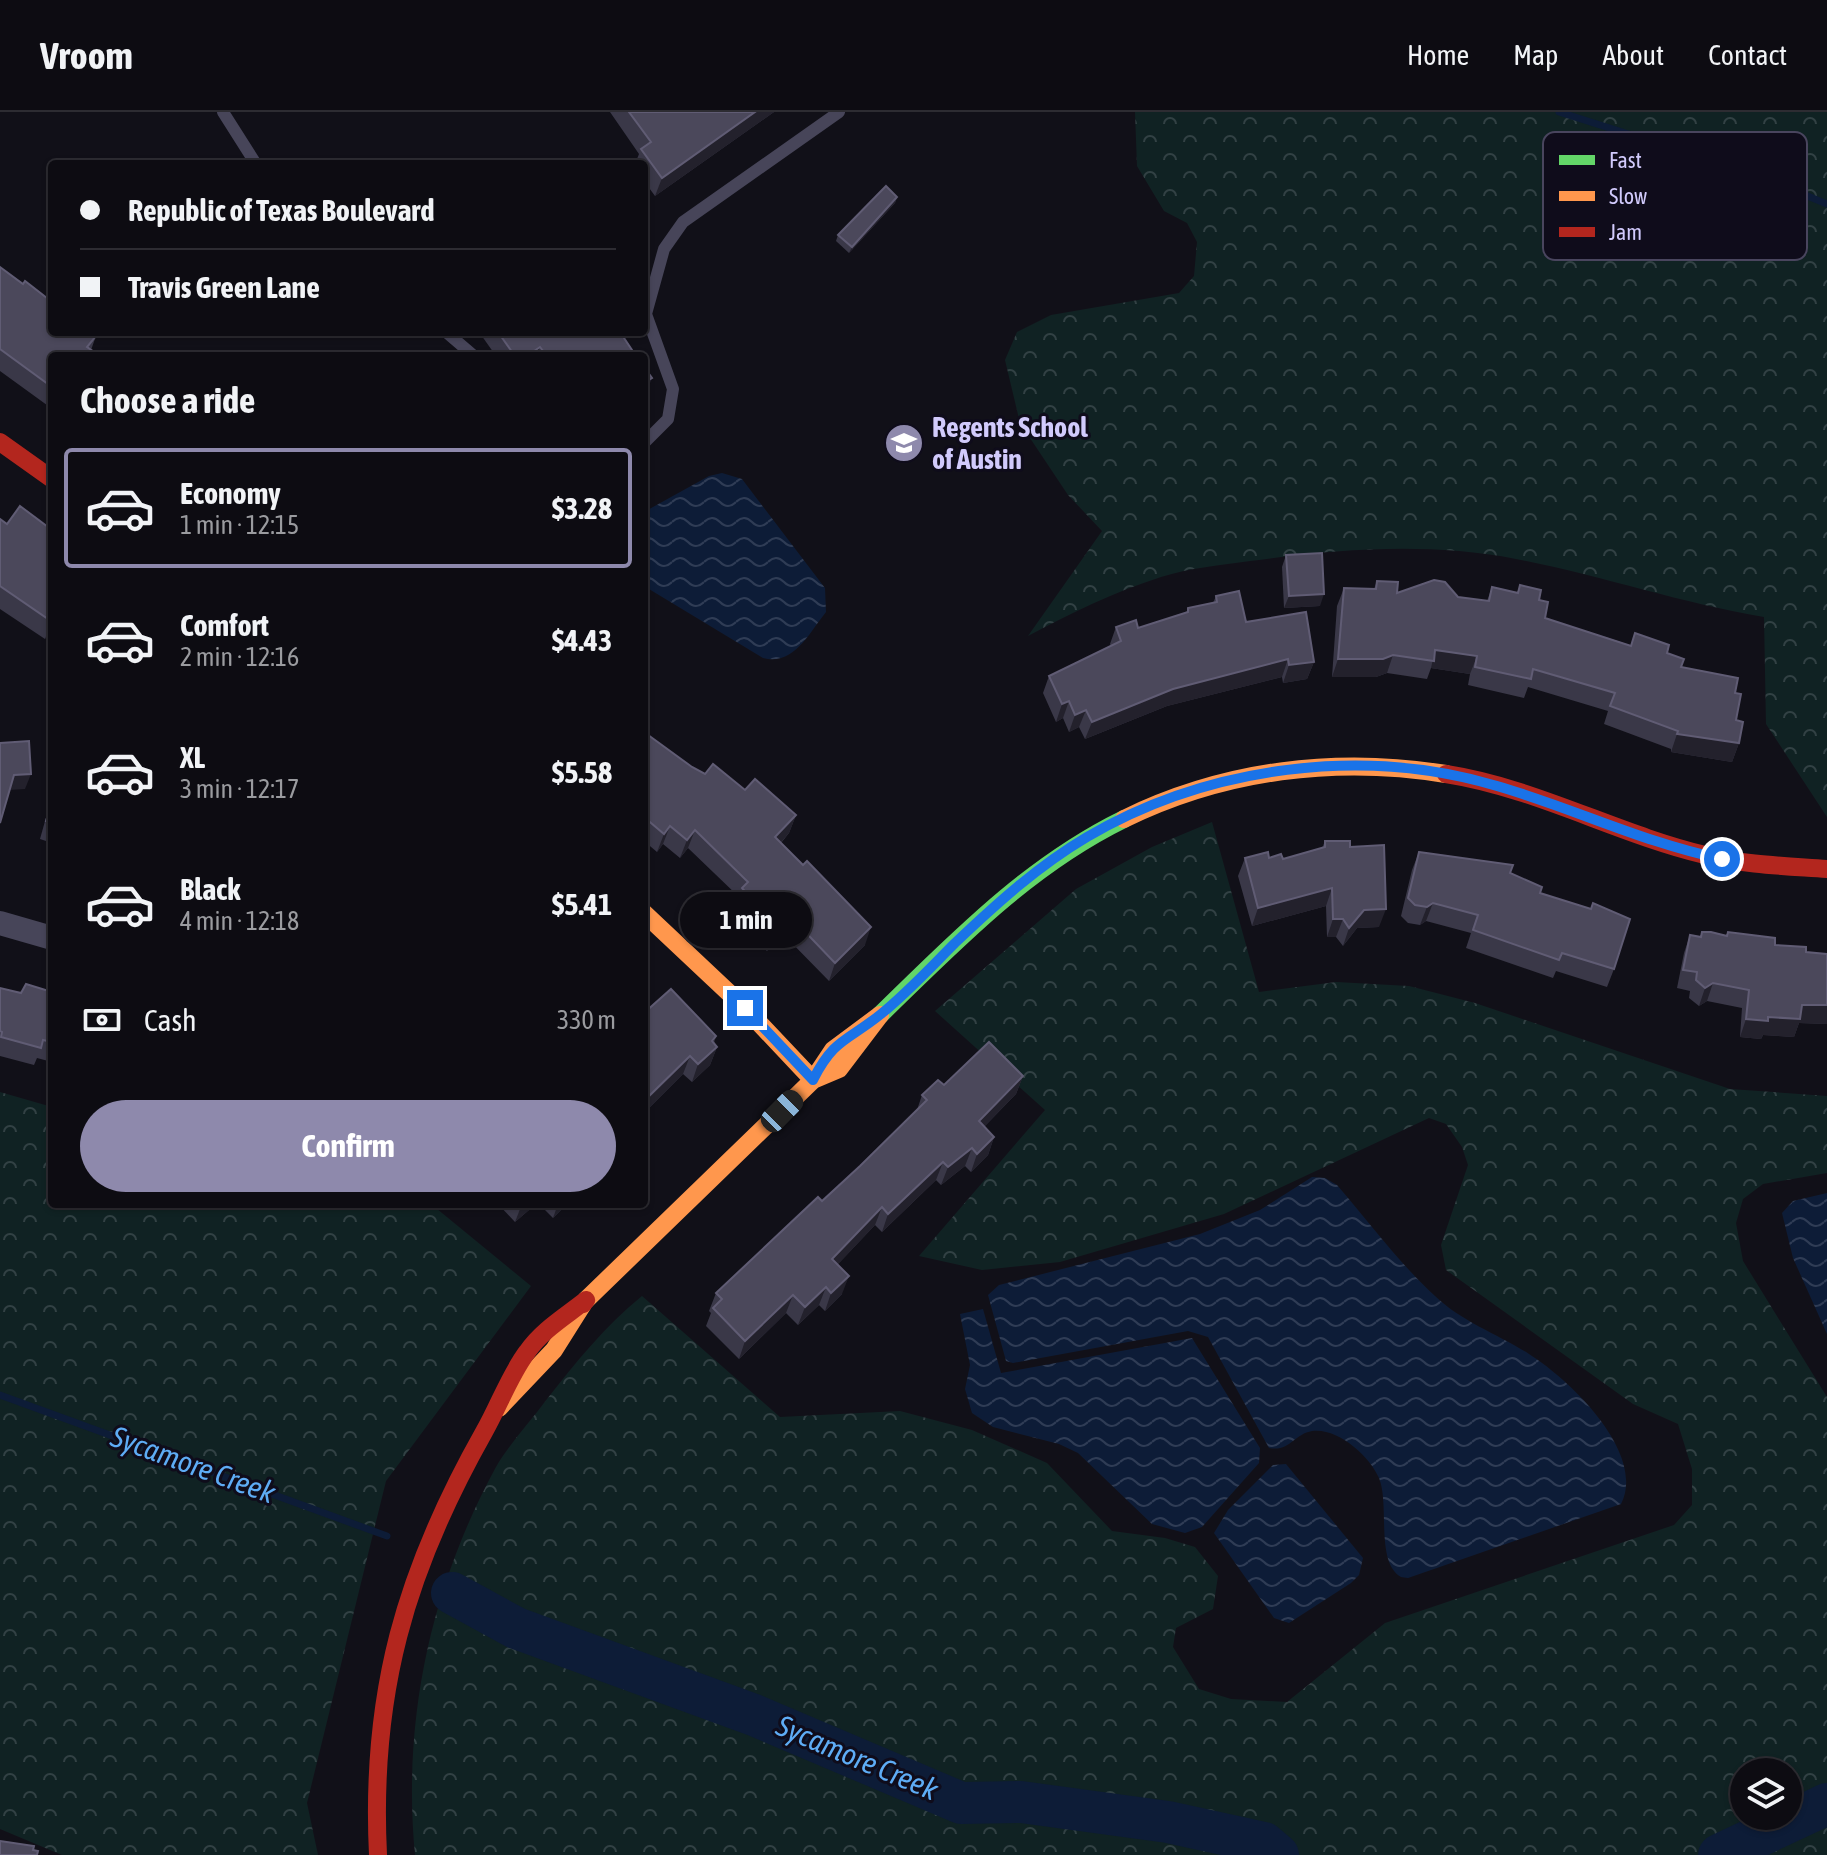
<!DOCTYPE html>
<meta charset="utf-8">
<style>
body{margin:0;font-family:"Asap Condensed",sans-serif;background:#1b1a20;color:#f1f3f6;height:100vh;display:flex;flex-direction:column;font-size:30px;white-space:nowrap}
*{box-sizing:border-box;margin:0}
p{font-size:26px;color:#9a9b9f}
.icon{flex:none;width:44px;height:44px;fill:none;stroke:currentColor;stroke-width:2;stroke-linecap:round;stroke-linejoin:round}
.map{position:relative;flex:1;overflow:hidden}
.side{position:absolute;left:48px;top:240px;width:600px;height:856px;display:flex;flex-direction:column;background:#0d0c12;border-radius:8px;box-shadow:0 2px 6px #0004,0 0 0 2px #2d2c32}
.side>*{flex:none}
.top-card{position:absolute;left:48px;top:48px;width:600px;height:176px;border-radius:8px;box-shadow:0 2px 6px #0004,0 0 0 2px #2d2c32;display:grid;align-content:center;height:176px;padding:0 32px;background:#0d0c12}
.tools{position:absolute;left:1730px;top:1646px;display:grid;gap:16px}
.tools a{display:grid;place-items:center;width:72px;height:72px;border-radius:50%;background:#0d0c12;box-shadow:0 2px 6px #0004,0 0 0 2px #2d2c32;font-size:40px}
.end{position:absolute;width:36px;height:36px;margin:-18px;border:10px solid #1a73e8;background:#fff;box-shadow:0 0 0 4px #fff}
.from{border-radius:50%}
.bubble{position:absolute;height:56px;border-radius:28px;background:#0d0c12;box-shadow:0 2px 6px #0004,0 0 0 2px #2d2c32;font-size:26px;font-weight:700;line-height:56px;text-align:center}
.car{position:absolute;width:24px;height:48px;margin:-24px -12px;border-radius:10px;box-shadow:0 0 6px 2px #0007;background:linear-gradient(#222 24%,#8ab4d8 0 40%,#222 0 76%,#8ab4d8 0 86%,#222 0)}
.top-card b{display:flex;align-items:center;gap:28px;height:76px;font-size:30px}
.top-card b+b{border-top:2px solid #2d2c32}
.top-card i{width:20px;height:20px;background:#f1f3f6}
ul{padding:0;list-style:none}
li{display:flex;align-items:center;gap:24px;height:120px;margin:0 16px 12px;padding:0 16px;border:4px solid transparent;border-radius:8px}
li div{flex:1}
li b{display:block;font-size:30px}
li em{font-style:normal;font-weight:700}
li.selected{border-color:#8e89ac}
li>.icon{width:72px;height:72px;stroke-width:1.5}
h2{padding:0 32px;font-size:36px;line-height:96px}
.pay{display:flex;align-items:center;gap:20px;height:88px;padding:0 32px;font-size:30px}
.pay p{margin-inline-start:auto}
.action{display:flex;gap:16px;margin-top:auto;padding:16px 32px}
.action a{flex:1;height:92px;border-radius:48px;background:#8e89ac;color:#fff;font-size:32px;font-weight:700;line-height:92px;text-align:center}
header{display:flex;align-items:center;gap:48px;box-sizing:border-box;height:112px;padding:0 40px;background:#0d0c12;border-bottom:2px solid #2d2c32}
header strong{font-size:38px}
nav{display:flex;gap:44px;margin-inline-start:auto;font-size:28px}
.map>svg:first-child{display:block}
</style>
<header>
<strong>Vroom</strong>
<nav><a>Home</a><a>Map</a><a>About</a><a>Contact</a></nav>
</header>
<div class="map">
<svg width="1827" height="1743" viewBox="0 0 1827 1743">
<defs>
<pattern id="forest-crowns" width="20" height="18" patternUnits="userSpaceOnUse" patternTransform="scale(2)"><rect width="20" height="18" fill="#102223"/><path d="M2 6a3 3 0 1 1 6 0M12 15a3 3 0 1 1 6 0" fill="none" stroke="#324144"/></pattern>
<pattern id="water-waves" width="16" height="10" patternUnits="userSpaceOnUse" patternTransform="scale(2)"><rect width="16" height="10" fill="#0d1c37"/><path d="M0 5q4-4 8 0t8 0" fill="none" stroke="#2f3c55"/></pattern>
</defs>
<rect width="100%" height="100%" fill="#111018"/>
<g fill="url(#forest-crowns)" fill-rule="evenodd">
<path d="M 1135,0 L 1827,0 L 1827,705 L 1766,612 L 1764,505 C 1680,491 1600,463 1516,447 C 1427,430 1339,437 1250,449 C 1221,453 1189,456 1161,465 C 1114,480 1071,501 1028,524 L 1102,419 L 1068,383 L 1020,311 L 1005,248 L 1017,220 L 1051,203 L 1179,181 L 1194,164 L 1197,130 L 1187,111 L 1164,99 L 1137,54 Z"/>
<path d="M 1212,710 L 1259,880 L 1336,870 L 1409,874 L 1475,891 L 1730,977 L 1827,984 L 1827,1061 L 1763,1072 L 1743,1087 L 1736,1111 L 1743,1149 L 1827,1285 L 1827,1743 L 415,1743 C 402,1608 431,1474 496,1355 C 510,1331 531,1309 547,1287 C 576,1250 605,1214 642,1184 L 780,1305 L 900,1299 L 972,1318 L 1047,1351 L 1112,1419 L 1165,1426 L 1195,1435 L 1218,1464 L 1213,1497 L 1176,1516 L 1173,1535 L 1199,1577 L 1231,1587 L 1287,1590 L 1385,1511 L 1674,1413 L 1692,1393 L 1692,1357 L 1678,1312 L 1633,1292 L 1446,1158 L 1441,1133 L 1468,1053 L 1462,1035 L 1446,1012 L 1429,1006 L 1224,1102 L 1060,1150 L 982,1158 L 919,1144 L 1045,998 L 935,899 L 1076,777 L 1152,735 ZM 1744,1660 L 1788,1660 L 1788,1704 L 1744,1704 Z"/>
<path d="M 0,980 L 52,995 L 52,1092 L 431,1092 L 531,1174 L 386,1369 L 307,1691 L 318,1743 L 62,1743 L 0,1717 Z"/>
</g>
<g fill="url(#water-waves)">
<path d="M 722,361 L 742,367 L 825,476 L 826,500 C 809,521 794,554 763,546 L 644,474 L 644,400 L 709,364 Z"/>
<path d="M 1312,1065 L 1325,1066 L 1337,1073 C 1369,1110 1399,1151 1435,1184 C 1462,1210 1498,1222 1529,1242 C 1569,1267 1647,1341 1621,1392 L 1408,1466 L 1401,1465 C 1375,1450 1390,1393 1379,1366 C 1370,1344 1337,1315 1312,1319 C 1294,1322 1290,1340 1269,1336 L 1208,1225 L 1188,1219 L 1013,1251 L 1006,1249 L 988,1183 L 999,1173 L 1200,1122 L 1260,1098 Z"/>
<path d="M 1827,1081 L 1827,1222 L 1793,1146 L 1782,1101 L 1793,1089 Z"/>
<path d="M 983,1197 L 1001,1261 L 1192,1226 L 1260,1336 L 1259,1351 L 1202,1415 L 1185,1421 L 1152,1412 L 1078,1341 L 1059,1332 L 993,1315 L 972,1301 L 965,1277 L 970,1253 L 960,1202 Z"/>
<path d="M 1286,1352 L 1363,1446 L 1359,1463 L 1351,1471 L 1289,1511 L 1274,1506 L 1214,1421 L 1228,1398 L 1273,1353 Z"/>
</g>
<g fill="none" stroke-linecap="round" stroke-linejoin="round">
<g stroke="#0d1c37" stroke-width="7">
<path d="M 1559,0 L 1754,62 L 1827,92"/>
<path d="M 0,1283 L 387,1424"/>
</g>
<g stroke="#0d1c37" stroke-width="42">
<path d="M 452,1481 L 516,1516 L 754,1603 L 961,1691 L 1021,1690 L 1168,1710 L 1264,1731 L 1278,1743"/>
<path d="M 1719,1743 L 1827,1692"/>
</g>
<g stroke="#474559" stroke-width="12">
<path d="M 223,0 L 256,52"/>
<path d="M 446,220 L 474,244"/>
<path d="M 644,331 L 668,307 L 673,277 L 646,202 L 664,137 L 683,110 L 839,0"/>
</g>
<path stroke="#474559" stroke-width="24" d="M 0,811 L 52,826"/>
<path stroke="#63d668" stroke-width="18" d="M 880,903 C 956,829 1028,754 1124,707"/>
<g stroke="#ff974d" stroke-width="18">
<path d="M 1124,707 C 1224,658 1336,644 1446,662"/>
<path d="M 644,801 L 745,896 L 813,968"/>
<path d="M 586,1188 L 813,968 L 833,938 L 880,903 L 839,957 L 813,968"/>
<path d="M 499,1296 L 554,1238 L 583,1192"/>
</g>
<g stroke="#b3261e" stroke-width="18">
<path d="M 0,330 L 52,367"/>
<path d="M 1446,662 C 1536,676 1617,722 1705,743 C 1745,753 1786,754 1827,757"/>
<path d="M 378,1743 C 370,1582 405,1460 484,1320 C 499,1294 509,1264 527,1240 C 542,1218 566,1204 586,1188 L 583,1192"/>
</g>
</g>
<g fill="#3a3848">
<path d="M 610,0 L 774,0 L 655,84 L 644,69 L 644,52 L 635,52 L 639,42 Z"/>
<path d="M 897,85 L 895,91 L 849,141 L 836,129 L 838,123 Z"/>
<path d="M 0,155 L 96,224 L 91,238 L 52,244 L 52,294 L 51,296 L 0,259 Z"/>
<path d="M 479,220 L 620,220 L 636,244 L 496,244 Z"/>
<path d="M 0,407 L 7,412 L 52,418 L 52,517 L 45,527 L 0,497 Z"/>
<path d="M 1286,443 L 1320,494 L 1284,496 L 1282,455 Z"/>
<path d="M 1377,469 L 1397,481 L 1458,485 L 1487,489 L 1492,475 L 1518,481 L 1520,473 L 1539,488 L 1545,506 L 1630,533 L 1667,541 L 1681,555 L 1735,581 L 1739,631 L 1732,650 L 1671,640 L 1671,637 L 1604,612 L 1608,599 L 1528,575 L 1524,586 L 1468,573 L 1470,562 L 1431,556 L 1427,567 L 1387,561 L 1376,565 L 1332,565 L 1337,494 L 1344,476 L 1374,477 Z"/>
<path d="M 1216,484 L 1246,510 L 1314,550 L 1307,567 L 1283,571 L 1282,565 L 1167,594 L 1085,627 L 1079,615 L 1069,620 L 1063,606 L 1056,610 L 1043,581 L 1049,564 L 1111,534 L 1110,532 L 1116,515 L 1138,516 L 1186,501 L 1188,496 L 1213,491 Z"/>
<path d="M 644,620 L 692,655 L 705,662 L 745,678 L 796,703 L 789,721 L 781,731 L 865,833 L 829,869 L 783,822 L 767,839 L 751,823 L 754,816 L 735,794 L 739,785 L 688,736 L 680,746 L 663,732 L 657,740 L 644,729 Z"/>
<path d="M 52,684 L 52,731 L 40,727 Z"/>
<path d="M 1325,729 L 1350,735 L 1379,815 L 1357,816 L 1343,834 L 1336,825 L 1327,825 L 1326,794 L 1252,814 L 1238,764 L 1245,746 L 1283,747 L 1322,736 Z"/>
<path d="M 1419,740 L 1510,761 L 1540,781 L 1614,857 L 1607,875 L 1556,859 L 1553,866 L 1466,836 L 1471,821 L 1426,809 L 1420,813 L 1408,811 L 1401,804 L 1412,758 Z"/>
<path d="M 1702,820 L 1806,840 L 1827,842 L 1827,912 L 1799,911 L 1794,925 L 1763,923 L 1761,927 L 1740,925 L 1742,896 L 1707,889 L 1699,894 L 1689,886 L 1690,879 L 1677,876 L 1684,841 L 1690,823 L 1700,825 Z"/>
<path d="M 0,876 L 21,881 L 52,880 L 52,950 L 37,946 L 34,953 L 0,944 Z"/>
<path d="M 644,901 L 716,924 L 714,931 L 717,935 L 710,953 L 692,970 L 683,962 L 648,997 L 648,998 L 644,1010 Z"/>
<path d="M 1023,964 L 1016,982 L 984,1015 L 994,1025 L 988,1043 L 971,1060 L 965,1054 L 941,1073 L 936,1068 L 882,1120 L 875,1113 L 838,1152 L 842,1182 L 825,1199 L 819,1193 L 798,1213 L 786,1201 L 739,1247 L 706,1214 L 711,1201 L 709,1199 L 716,1181 L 822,1089 L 860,1054 L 917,998 L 922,983 L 944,973 Z"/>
<path d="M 498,1092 L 536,1092 L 515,1110 Z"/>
<path d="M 539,1092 L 567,1092 L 553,1106 Z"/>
</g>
<g fill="#23212c">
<path d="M 755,0 L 774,0 L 655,84 L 662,66 Z"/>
<path d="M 897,85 L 895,91 L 849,141 L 852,135 Z"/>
<path d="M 540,235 L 537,244 L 527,244 Z"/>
<path d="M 652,266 L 645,284 L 644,285 L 644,271 Z"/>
<path d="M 1324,482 L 1320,494 L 1284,496 L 1289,484 Z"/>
<path d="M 52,508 L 52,517 L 45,527 Z"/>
<path d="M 1435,538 L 1477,544 L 1470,562 L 1431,556 Z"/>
<path d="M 1393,543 L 1387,561 L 1376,565 L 1332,565 L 1338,547 Z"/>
<path d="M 1288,547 L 1282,565 L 1167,594 L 1085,627 L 1092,610 L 1173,577 Z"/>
<path d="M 1314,550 L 1307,567 L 1283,571 L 1289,553 Z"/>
<path d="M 1069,589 L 1063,606 L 1056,610 L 1062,592 Z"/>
<path d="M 1086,598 L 1079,615 L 1069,620 L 1075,603 Z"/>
<path d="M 1677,622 L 1739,631 L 1732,650 L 1671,640 Z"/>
<path d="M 31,662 L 25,677 L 9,678 L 14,663 Z"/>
<path d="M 796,703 L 789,721 L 769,744 L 775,725 Z"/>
<path d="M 670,714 L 663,732 L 657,740 L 664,722 Z"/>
<path d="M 695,718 L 688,736 L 680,746 L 687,728 Z"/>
<path d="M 1332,776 L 1326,794 L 1252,814 L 1258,796 Z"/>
<path d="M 1433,791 L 1426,809 L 1420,813 L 1427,795 Z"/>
<path d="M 1386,797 L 1379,815 L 1357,816 L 1343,834 L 1349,816 L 1364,798 Z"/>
<path d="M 790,804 L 783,822 L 767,839 L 774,821 Z"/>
<path d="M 1333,807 L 1343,807 L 1336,825 L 1327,825 Z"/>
<path d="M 871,815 L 865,833 L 829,869 L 835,851 Z"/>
<path d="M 1713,871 L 1707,889 L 1699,894 L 1705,876 Z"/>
<path d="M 1802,893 L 1827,893 L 1827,912 L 1799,911 L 1794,925 L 1763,923 L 1761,927 L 1740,925 L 1746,907 L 1768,905 Z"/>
<path d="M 716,924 L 710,941 L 717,935 L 710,953 L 692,970 L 698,952 L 712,929 Z"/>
<path d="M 690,944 L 683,962 L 644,1001 L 644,989 Z"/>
<path d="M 1023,964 L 1016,982 L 972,1027 L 979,1009 Z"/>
<path d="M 994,1025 L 988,1043 L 971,1060 L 977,1042 Z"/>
<path d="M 972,1036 L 965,1054 L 941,1073 L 948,1055 Z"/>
<path d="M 943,1050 L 936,1068 L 882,1120 L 888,1102 Z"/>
<path d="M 522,1092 L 536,1092 L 515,1110 Z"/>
<path d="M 558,1092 L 567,1092 L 553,1106 Z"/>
<path d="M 882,1095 L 875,1113 L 826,1165 L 832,1147 Z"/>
<path d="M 849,1164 L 842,1182 L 825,1199 L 831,1181 Z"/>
<path d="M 826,1175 L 819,1193 L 798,1213 L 805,1195 Z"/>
<path d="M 793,1183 L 786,1201 L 739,1247 L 745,1229 Z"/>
</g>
<g fill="#4b485b" stroke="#605c74" stroke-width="2">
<path d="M 629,0 L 755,0 L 662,66 L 641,37 L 651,30 Z"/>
<path d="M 886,74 L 897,85 L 852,135 L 838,123 Z"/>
<path d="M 0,155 L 23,172 L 25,169 L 52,190 L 52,220 L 91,220 L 96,224 L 87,235 L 100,244 L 52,244 L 52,275 L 0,237 Z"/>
<path d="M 498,220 L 620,220 L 636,244 L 560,244 L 556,239 L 547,244 L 540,235 L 527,244 L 515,244 Z"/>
<path d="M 644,255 L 652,266 L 644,271 Z"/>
<path d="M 20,394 L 52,418 L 51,509 L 0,474 L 0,407 L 7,412 Z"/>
<path d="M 1322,441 L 1324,482 L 1289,484 L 1286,443 Z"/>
<path d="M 1434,468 L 1445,470 L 1458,485 L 1489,489 L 1492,475 L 1518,481 L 1520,473 L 1541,478 L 1539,488 L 1548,490 L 1545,506 L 1631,534 L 1635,521 L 1669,533 L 1667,541 L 1684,547 L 1681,555 L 1738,566 L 1735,581 L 1741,582 L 1736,608 L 1743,610 L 1739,631 L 1677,622 L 1678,619 L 1610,594 L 1615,581 L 1533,557 L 1531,567 L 1475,555 L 1477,544 L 1435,538 L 1434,549 L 1393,543 L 1383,547 L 1338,547 L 1344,476 L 1376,477 L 1377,469 L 1398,470 L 1397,481 Z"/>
<path d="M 1239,479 L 1246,510 L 1306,500 L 1314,550 L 1289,553 L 1288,547 L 1173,577 L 1092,610 L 1086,598 L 1075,603 L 1069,589 L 1062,592 L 1049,564 L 1121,529 L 1116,515 L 1136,508 L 1138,516 L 1188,500 L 1188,496 L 1217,490 L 1216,484 Z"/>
<path d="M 644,620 L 692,655 L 705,662 L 713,652 L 745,678 L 755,667 L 796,703 L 775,725 L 803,753 L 807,749 L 871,815 L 835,851 L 790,804 L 774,821 L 757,805 L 762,800 L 742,776 L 748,770 L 695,718 L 687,728 L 670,714 L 664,722 L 644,705 Z"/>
<path d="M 29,629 L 31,662 L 14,663 L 0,711 L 0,631 Z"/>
<path d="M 52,689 L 52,711 L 46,709 Z"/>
<path d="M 1325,729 L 1350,729 L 1350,735 L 1384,733 L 1386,797 L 1364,798 L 1349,816 L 1343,807 L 1333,807 L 1332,776 L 1258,796 L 1245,746 L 1268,740 L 1269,746 L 1281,742 L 1283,747 L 1325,735 Z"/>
<path d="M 1419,740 L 1513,753 L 1510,761 L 1542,775 L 1540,781 L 1591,797 L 1593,791 L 1630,807 L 1614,857 L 1562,841 L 1559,848 L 1473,818 L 1478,803 L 1433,791 L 1427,795 L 1415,793 L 1408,786 Z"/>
<path d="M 1702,820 L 1711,820 L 1727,824 L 1728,820 L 1775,826 L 1775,833 L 1806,835 L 1806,840 L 1827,842 L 1827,893 L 1802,893 L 1800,907 L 1768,905 L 1768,909 L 1746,907 L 1749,878 L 1713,871 L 1705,876 L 1696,868 L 1697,860 L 1683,858 L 1690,823 L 1701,825 Z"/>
<path d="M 26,872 L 52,880 L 52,930 L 43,928 L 41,936 L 1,925 L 2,920 L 0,919 L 0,876 L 21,881 Z"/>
<path d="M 671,877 L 716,924 L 712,929 L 717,935 L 698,952 L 690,944 L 644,989 L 644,901 Z"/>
<path d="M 989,930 L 1023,964 L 979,1009 L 994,1025 L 977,1042 L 972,1036 L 948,1055 L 943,1050 L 888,1102 L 882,1095 L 832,1147 L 849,1164 L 831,1181 L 826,1175 L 805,1195 L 793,1183 L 745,1229 L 713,1196 L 722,1187 L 716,1181 L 818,1085 L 822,1089 L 860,1054 L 927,988 L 922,983 L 938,968 L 944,973 Z"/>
<path d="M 0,1729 L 34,1734 L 33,1738 L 38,1739 L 37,1743 L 0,1743 Z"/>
</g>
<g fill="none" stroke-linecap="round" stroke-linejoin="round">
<path stroke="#1a73e8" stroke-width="10" d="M 745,896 L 813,968 C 834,926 848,929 881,902 C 907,881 931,855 955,831 C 996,792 1038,754 1087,725 C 1208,654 1363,634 1497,674 C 1573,696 1644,731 1722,747"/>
</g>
<defs>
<g id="school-disc" transform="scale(2)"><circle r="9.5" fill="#8e89ac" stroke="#0f0c1b"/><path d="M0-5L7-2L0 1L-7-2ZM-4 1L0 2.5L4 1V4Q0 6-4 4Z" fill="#fff"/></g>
</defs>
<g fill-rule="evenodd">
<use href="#school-disc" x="904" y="331"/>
</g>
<g text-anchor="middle" stroke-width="6" stroke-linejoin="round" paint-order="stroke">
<g font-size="28" font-weight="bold" fill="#d1cafc" stroke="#0f0c1b" text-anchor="start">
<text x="932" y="325">Regents School<tspan x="932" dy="32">of Austin</tspan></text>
</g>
<g font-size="30" font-style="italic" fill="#5eacf5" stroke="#0f0c1b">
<text transform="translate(193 1353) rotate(20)" y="10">Sycamore Creek</text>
<text transform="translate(857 1646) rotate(23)" y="10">Sycamore Creek</text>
</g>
</g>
<rect x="1543" y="20" width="264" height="128" rx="12" fill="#0f0c1b" stroke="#49455e" stroke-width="2"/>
<rect x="1559" y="43" width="36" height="10" fill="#63d668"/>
<rect x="1559" y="79" width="36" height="10" fill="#ff974d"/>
<rect x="1559" y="115" width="36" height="10" fill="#b3261e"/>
<g font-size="22" fill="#d1cafc">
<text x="1609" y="56">Fast</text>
<text x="1609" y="92">Slow</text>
<text x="1609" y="128">Jam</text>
</g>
</svg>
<div class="tools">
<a><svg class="icon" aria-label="layers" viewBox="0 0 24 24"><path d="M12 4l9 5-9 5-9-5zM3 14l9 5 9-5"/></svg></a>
</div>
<i class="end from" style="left:1722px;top:747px"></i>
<i class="end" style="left:745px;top:896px"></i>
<div class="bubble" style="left:680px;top:780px;width:132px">1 min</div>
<i class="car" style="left:782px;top:999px;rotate:45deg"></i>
<div class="top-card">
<b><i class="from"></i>Republic of Texas Boulevard</b>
<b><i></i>Travis Green Lane</b>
</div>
<section class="side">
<h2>Choose a ride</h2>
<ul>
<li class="selected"><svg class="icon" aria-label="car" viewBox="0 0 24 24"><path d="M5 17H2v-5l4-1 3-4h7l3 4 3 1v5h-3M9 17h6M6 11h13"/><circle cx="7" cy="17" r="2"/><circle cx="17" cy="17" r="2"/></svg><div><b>Economy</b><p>1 min · 12:15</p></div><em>$3.28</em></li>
<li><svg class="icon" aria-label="car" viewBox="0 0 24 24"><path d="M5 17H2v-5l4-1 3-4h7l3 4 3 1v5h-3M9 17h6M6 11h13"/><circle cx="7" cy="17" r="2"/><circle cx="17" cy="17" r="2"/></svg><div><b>Comfort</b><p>2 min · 12:16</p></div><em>$4.43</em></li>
<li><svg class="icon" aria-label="car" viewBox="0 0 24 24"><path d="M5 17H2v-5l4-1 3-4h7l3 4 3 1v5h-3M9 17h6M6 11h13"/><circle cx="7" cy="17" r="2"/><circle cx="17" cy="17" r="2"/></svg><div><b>XL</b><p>3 min · 12:17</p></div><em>$5.58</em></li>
<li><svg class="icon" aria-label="car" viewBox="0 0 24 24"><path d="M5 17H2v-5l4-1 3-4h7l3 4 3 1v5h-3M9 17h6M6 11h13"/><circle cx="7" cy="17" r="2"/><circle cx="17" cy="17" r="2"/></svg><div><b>Black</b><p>4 min · 12:18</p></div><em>$5.41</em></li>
</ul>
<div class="pay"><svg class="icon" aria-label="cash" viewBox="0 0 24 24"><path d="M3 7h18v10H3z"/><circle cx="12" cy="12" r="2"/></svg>Cash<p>330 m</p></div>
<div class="action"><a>Confirm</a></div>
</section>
</div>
